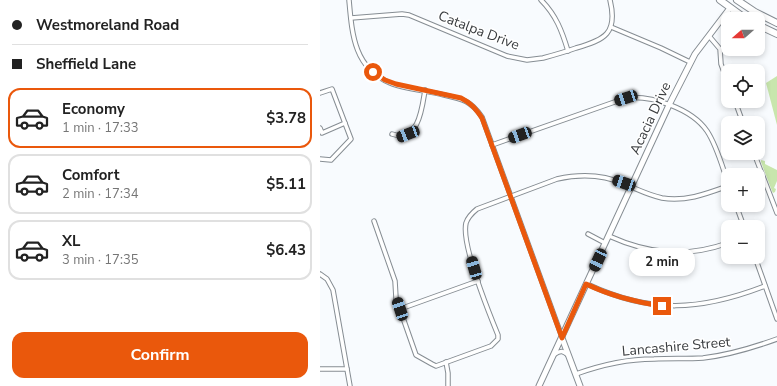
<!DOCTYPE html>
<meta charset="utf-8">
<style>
body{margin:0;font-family:"Nunito Sans",sans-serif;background:#f2f2f2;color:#222;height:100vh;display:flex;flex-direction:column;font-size:15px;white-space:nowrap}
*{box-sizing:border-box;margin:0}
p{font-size:13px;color:#767676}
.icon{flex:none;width:22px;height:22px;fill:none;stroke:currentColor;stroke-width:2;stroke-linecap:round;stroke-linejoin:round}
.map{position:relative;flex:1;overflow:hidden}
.side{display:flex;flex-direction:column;background:#fff;width:320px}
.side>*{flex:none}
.guide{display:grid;align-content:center;height:88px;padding:0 12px;background:#fff}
.needle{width:26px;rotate:250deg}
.fabs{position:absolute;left:401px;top:12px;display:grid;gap:8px}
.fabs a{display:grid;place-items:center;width:44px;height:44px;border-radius:8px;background:#fff;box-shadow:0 2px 6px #0003;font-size:20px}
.end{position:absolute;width:18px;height:18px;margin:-9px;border:5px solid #ea580c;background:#fff;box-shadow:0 0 0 2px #fff}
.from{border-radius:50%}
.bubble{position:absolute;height:28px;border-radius:12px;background:#fff;box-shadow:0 2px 6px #0003;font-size:13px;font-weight:700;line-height:28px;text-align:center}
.car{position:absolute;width:12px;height:24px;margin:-12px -6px;border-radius:5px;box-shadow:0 0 3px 1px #0007;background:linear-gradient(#222 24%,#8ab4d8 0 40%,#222 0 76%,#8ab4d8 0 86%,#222 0)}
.guide b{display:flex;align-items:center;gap:14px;height:38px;font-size:15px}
.guide b+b{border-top:1px solid #e0e0e0}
.guide i{width:10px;height:10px;background:#222}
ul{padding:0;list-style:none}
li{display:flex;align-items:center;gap:12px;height:60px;margin:0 8px 6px;padding:0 4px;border:2px solid #e0e0e0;border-radius:12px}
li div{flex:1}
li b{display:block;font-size:15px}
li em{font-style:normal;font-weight:700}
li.current{border-color:#ea580c}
li>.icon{width:36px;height:36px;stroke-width:1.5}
.button{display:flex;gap:8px;margin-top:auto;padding:8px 12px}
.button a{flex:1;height:46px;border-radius:12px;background:#ea580c;color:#fff;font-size:16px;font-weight:700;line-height:46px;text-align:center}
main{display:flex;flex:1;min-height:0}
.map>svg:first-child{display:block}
</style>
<main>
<section class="side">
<div class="guide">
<b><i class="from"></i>Westmoreland Road</b>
<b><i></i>Sheffield Lane</b>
</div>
<ul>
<li class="current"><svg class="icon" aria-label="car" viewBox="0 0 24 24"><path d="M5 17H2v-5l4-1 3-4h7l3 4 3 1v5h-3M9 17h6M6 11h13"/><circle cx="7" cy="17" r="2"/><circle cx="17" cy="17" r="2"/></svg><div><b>Economy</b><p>1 min · 17:33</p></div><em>$3.78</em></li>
<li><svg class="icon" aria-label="car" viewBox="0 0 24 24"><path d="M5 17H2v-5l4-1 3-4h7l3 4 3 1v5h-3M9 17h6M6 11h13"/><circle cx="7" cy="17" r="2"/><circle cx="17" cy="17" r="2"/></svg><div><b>Comfort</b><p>2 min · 17:34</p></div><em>$5.11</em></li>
<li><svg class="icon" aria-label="car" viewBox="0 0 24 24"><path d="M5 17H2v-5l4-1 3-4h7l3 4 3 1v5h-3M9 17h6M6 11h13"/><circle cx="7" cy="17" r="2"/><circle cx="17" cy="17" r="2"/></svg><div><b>XL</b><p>3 min · 17:35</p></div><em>$6.43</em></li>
</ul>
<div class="button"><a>Confirm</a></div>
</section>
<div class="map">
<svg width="457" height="386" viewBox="0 0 457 386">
<rect width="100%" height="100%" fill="#f8fbfe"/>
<g fill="#c8e6ad">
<path d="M 457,76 L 457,125 L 446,83 Z"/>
<path d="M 441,160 L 445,161 L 445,164 L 457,170 L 457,181 L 454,188 L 456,189 L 455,192 L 453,193 L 452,191 L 441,162 Z"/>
</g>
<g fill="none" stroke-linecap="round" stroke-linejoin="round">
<g stroke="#868d93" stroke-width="5.5">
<g id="street">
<path d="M 29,0 C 32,34 34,68 70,83 C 84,89 109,91 124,95 C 143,99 151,101 162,117 L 242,337"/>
<path d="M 221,0 C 236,15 242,31 248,51"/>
<path d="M 31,18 L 82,14 L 89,15 L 187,56 L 207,60 L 223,58 C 234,55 245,52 256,48 C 285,40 298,33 290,0"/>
<path d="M 291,27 L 341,48 L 370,62"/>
<path d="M 389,36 L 400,49 L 401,64 L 408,83"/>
<path d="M 48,76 L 53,72"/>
<path d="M 0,93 L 12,89 L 31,139 L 11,160 L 0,159"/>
<path d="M 415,101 L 423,123"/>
<path d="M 0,128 L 2,133 L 25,123"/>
<path d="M 72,134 C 99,143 102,108 105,90"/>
<path d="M 172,145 L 306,98 C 332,95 372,109 387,131 C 397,146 402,166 408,183"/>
<path d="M 434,153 L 457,213"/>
<path d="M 416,205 L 424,227"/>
<path d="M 54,221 L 75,281 L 76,298 L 96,355 L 112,364 L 116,366 L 171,346 L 178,339 L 178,335 C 169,313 141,244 146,223 C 148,217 152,213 157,209 L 237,179 C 260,174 282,174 304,184 C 317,189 328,195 342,198 C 365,202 386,194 408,186"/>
<path d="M 268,234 L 285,243"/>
<path d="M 289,236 C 329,254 366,258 408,243"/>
<path d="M 435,257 L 457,319"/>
<path d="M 0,274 L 7,279 L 13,290 L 30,386"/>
<path d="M 267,284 C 331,314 380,311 445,286"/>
<path d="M 80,309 L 158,281"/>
<path d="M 235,354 C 241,350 243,351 248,355"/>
<path d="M 126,362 L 128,373 L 128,386"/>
<path d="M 0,369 L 27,369"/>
<path d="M 256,374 C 281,365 306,359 334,359 C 350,358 366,359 383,358 C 409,355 432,348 457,339"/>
</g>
</g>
<g stroke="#868d93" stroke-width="7">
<g id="secondary">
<path d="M 242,338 L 260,386"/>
<path d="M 219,386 L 349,105 L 375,54 L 410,8"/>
</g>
</g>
<g stroke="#868d93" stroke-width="8">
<g id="primary">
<path d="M 400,0 L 426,19"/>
<path d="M 417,0 L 435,12 L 457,23"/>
<path d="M 438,25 L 457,34"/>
</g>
</g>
<use href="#street" stroke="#fff" stroke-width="3.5"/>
<use href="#secondary" stroke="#fff" stroke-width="5"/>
<use href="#primary" stroke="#fff" stroke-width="6"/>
</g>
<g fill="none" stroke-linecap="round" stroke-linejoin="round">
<path stroke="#ea580c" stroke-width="5" d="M 53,72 L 65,80 L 76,84 L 141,98 C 151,103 156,109 162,118 L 242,338 L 266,284 C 291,296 315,302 342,306"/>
</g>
<g text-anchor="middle" stroke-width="3" stroke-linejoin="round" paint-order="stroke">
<g font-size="14" fill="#393c3f" stroke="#fff">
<text transform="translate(159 30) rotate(21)" y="5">Catalpa Drive</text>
<text transform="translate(330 118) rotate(-65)" y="5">Acacia Drive</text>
<text transform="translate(356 346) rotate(-5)" y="5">Lancashire Street</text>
</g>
</g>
</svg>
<div class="fabs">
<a><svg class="needle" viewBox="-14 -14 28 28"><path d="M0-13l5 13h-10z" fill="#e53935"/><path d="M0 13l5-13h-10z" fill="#767676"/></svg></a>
<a><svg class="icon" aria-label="locate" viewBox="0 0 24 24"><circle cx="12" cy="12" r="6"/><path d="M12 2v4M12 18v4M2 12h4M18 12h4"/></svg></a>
<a><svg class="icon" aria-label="layers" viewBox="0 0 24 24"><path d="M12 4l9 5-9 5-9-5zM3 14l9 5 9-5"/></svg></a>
<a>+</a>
<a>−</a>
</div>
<i class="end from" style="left:53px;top:72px"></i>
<i class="end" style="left:342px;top:306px"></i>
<div class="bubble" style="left:309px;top:248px;width:66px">2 min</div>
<i class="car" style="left:306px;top:98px;rotate:252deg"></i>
<i class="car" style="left:88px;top:134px;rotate:249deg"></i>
<i class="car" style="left:200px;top:135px;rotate:250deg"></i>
<i class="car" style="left:304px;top:183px;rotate:289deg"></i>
<i class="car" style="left:278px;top:260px;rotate:205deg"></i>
<i class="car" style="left:154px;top:268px;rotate:344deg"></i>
<i class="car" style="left:80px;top:309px;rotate:342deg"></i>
</div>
</main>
